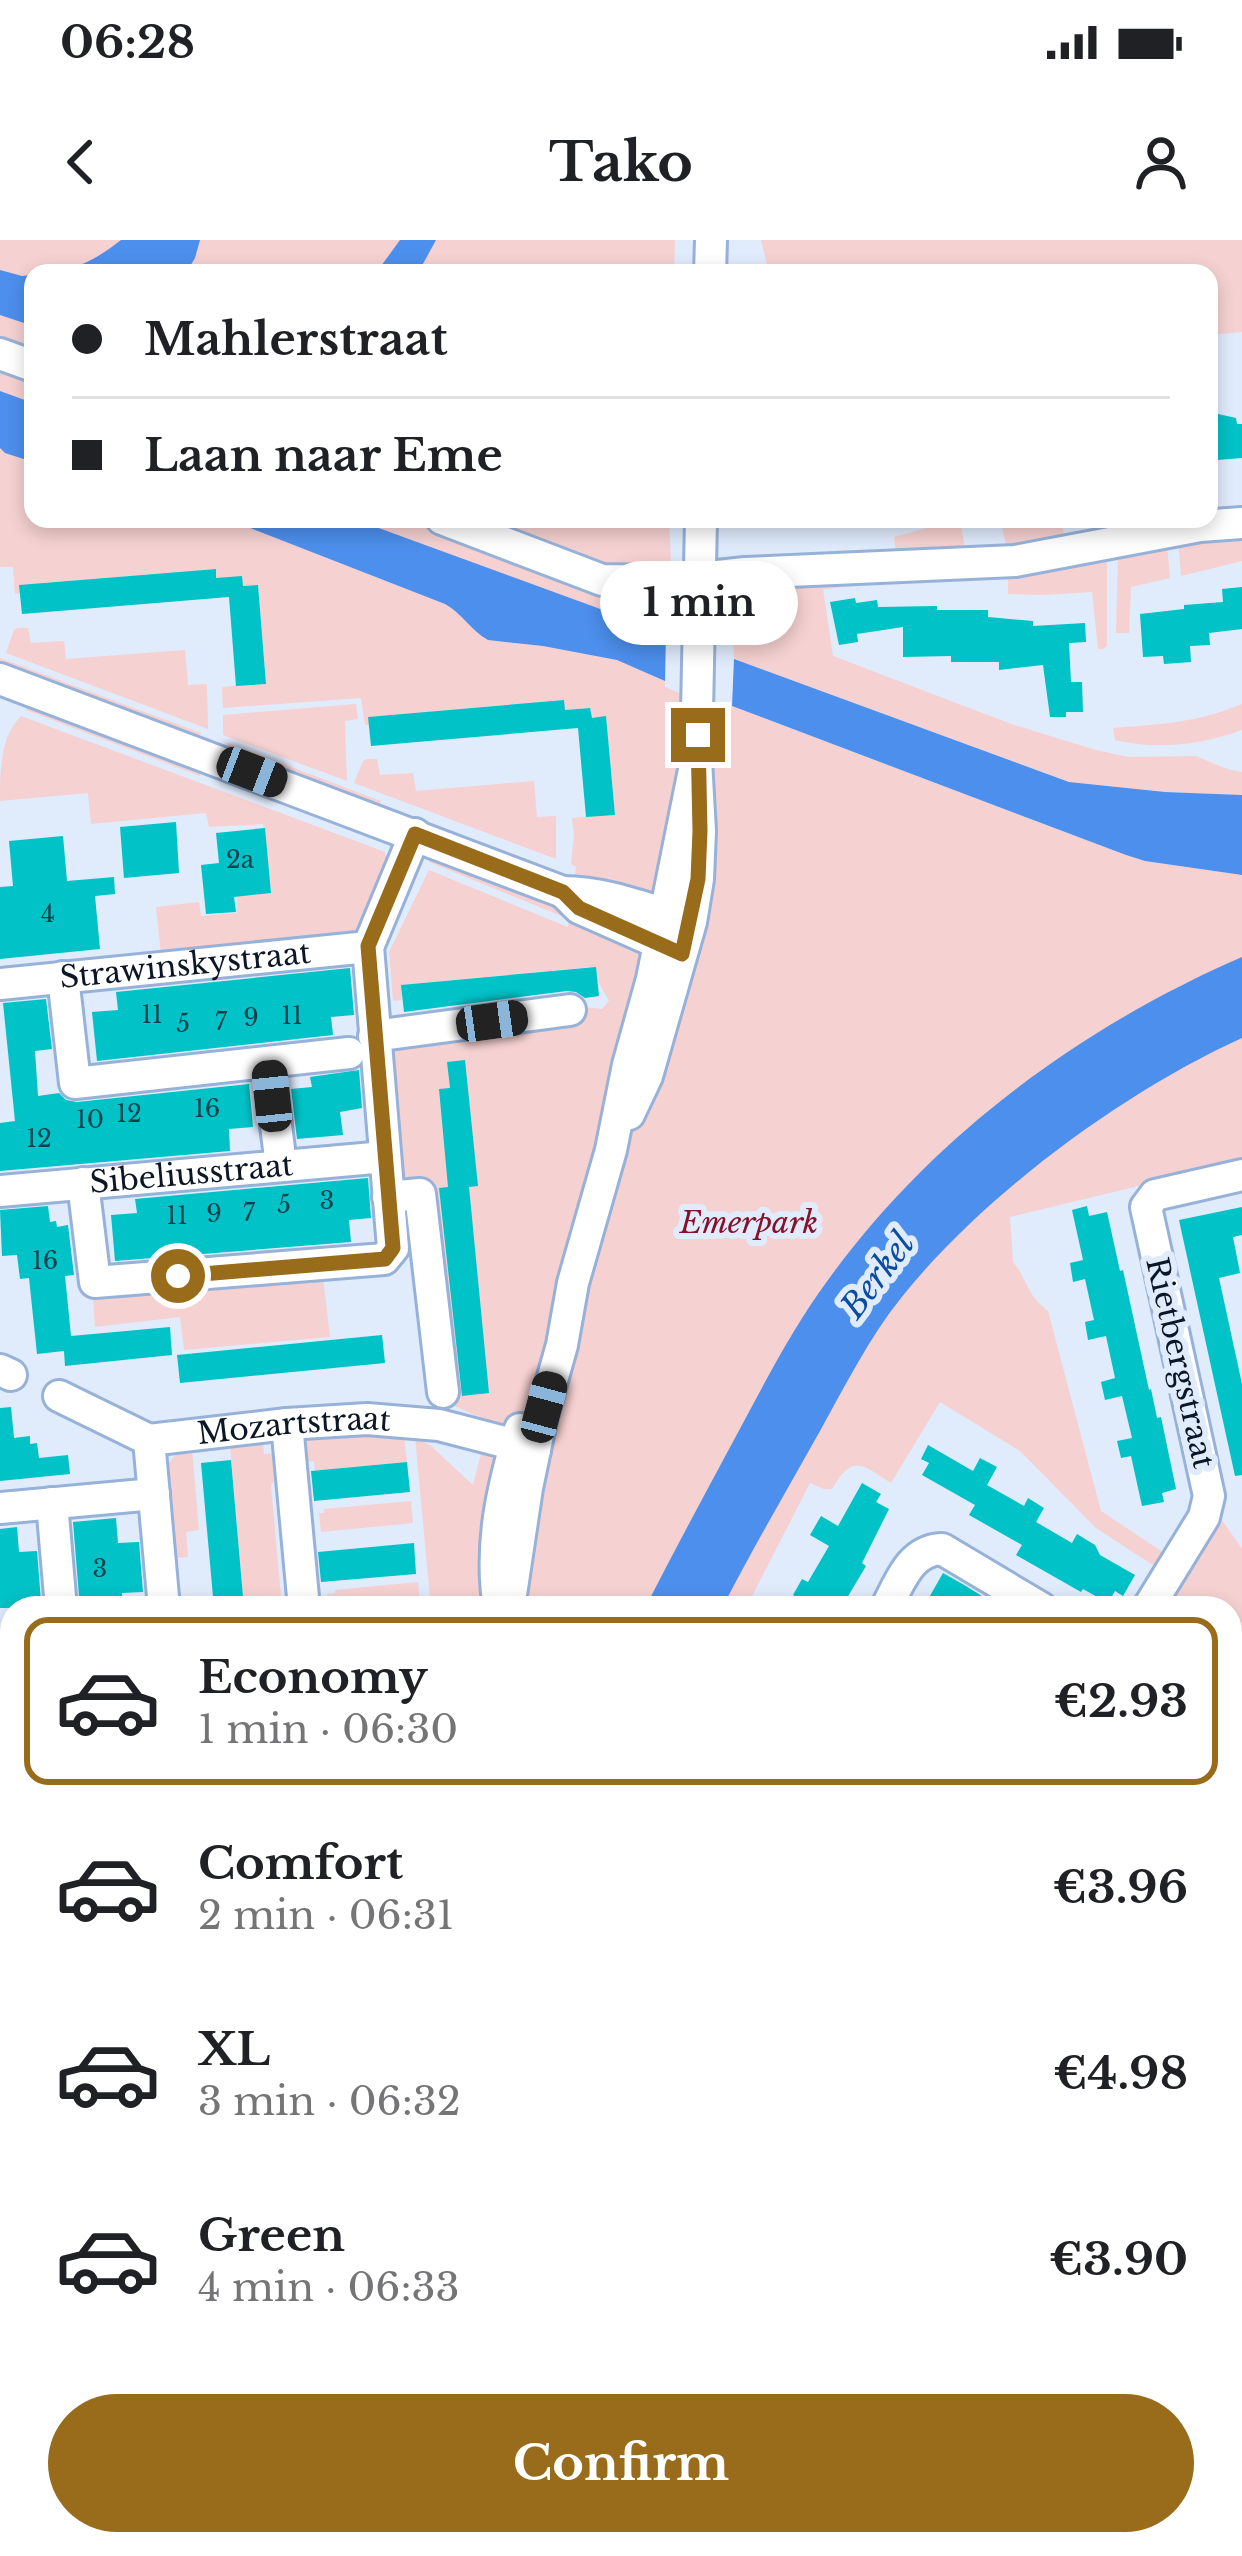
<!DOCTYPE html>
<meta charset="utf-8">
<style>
body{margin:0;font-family:"Libre Baskerville",serif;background:#f2f2f2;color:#202124;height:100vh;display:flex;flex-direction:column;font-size:45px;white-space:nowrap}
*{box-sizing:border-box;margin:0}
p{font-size:39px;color:#757577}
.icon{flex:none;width:66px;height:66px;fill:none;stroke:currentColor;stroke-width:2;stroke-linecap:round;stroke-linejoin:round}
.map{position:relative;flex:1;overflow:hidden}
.sheet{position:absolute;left:0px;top:1356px;width:1242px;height:960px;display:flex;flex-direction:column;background:#fff;border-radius:36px 36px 0 0;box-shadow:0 6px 18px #0003}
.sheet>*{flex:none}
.banner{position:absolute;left:24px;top:24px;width:1194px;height:264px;border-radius:24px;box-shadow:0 6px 18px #0003;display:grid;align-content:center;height:264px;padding:0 48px;background:#fff}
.end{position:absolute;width:54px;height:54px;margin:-27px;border:15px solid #986c1a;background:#fff;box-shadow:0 0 0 6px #fff}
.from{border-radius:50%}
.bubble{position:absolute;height:84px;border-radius:42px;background:#fff;box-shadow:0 6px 18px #0003;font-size:39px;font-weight:700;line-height:84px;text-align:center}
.car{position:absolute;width:36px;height:72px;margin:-36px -18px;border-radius:15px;box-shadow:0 0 9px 3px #0007;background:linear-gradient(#222 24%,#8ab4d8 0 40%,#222 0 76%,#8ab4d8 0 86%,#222 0)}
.banner b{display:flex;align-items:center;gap:42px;height:114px;font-size:45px}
.banner b+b{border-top:3px solid #e0e0e0}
.banner i{width:30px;height:30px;background:#202124}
ul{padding:21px 0 0;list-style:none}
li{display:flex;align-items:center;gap:36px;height:168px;margin:0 24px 18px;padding:0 24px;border:6px solid transparent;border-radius:24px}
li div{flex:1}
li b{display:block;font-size:45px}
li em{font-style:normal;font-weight:700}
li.current{border-color:#986c1a}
li>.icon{width:108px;height:108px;stroke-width:1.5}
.button{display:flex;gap:24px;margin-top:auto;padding:24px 48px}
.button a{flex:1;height:138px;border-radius:72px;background:#986c1a;color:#fff;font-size:48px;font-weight:700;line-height:138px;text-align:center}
.status{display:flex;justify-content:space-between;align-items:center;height:84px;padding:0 60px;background:#fff;direction:ltr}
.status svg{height:33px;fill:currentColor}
header{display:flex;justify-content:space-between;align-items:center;height:156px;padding:0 48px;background:#fff;font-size:54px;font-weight:700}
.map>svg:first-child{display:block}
</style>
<div class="status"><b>06:28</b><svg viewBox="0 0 49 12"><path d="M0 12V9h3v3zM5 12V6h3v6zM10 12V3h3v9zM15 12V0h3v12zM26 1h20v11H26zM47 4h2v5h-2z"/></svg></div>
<header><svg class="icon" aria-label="back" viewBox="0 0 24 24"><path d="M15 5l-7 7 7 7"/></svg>Tako<svg class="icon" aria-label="person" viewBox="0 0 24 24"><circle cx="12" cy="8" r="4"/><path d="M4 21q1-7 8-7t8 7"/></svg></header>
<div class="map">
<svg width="1242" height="2316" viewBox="0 0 1242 2316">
<rect width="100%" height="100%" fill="#e0ebfc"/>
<g fill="#f6d1d1">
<path d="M 0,0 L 675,0 L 674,33 L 33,33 L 33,279 L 669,279 L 671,322 L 663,364 L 666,393 L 661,391 L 657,437 L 665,441 L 665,447 L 731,474 L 732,466 L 1126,615 L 1145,621 L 1242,635 L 1242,928 L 1143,945 L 1010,977 L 1013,1022 C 1029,1041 1024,1052 1048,1071 L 1101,1271 L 1170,1317 L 1162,1331 L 1096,1288 L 1020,1211 L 940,1162 L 891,1243 C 862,1224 852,1214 832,1249 L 824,1249 L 810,1243 L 746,1368 L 431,1368 L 415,1197 L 431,1206 L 473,1245 L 489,1182 L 451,1164 L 451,1153 L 399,948 L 387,805 L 582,783 L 583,767 L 602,769 L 609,761 L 590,727 L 402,745 L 402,760 L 393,761 L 389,712 L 429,630 L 568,687 L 569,679 L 429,622 L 431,615 L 570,673 L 576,627 L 571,624 L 574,595 L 572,578 L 615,574 L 606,477 L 592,478 L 590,468 L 565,470 L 563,460 L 369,477 L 369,485 L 365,485 L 361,458 L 223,468 L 222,447 L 266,443 L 258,346 L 243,346 L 216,338 L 215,329 L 20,345 L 20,353 L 15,354 L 13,327 L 0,327 Z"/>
<path d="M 761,0 L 1242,0 L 1242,92 L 1209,95 L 1209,33 L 769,33 Z"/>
<path d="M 960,279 L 966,314 L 896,314 L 894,297 Z"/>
<path d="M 1001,279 L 1061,279 L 1065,299 L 1006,307 Z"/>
<path d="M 1242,292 L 1242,321 L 1181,336 L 1178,300 Z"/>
<path d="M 1167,305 L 1170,338 L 1131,347 L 1129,393 L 1116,393 L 1118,316 Z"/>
<path d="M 1107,316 L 1107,406 L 1103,409 L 1098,409 L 1092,352 L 1044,355 L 1008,354 L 1008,332 Z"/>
<path d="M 853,338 L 854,346 L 823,349 L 833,416 L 1014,485 L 1096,510 L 1128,517 L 1196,516 L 1227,529 L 1242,532 L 1242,555 L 1165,552 L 1070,542 L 734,419 L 733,386 L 749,353 L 750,340 Z"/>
<path d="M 18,388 L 28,388 L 31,403 L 64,401 L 66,419 L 185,410 L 188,445 L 207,444 L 208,489 L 6,413 L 14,390 Z"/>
<path d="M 0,418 L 201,493 L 197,502 L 0,428 Z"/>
<path d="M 28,462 L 202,528 L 200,536 L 26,470 Z"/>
<path d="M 356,464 L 358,479 L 345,481 L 347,541 L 223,495 L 223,475 Z"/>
<path d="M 1242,464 L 1242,490 C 1201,505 1157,510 1115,500 L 1113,488 C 1162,484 1196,483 1242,464 Z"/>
<path d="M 21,476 L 385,612 L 388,624 L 360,692 L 352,695 L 161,714 L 156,667 L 199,662 L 201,676 L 237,673 L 237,656 L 271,651 L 263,584 L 209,587 L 206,573 L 91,584 L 88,553 L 0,561 C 0,532 0,497 21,476 Z"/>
<path d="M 228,503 L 381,561 L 378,569 L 225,512 Z"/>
<path d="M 367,519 L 377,519 L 380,535 L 413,533 L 416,551 L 534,541 L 537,577 L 556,576 L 556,619 L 354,543 L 363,521 Z"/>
<path d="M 323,1037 L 330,1097 L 184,1110 L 180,1077 L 95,1087 L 93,1059 Z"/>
<path d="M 384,1193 L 404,1196 L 407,1222 L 315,1231 L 314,1221 L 305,1222 L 304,1203 L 307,1199 Z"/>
<path d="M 263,1203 L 264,1214 L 281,1213 L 283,1231 L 271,1245 L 282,1368 L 244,1368 L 230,1206 Z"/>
<path d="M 192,1209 L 199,1290 L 186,1292 L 188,1317 L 174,1318 L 166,1227 L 177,1213 Z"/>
<path d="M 411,1261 L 413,1283 L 321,1292 L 319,1273 L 324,1273 L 324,1269 Z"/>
<path d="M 1222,1280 L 1242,1309 L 1242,1529 L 1230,1547 L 1230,1368 L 1167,1368 Z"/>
<path d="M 418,1342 L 420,1365 L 328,1368 L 327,1354 L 335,1353 L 335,1350 Z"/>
<path d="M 1236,1617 L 1242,1621 L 1242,1682 L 1230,1718 L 1230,1628 Z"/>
<path d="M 1230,1835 L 1242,1842 L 1242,1977 L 1230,1974 Z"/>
</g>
<g fill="#4d8fed">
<path d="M 121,0 L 200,0 L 195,18 L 186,33 L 54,33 C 80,28 101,16 121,0 Z"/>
<path d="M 400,0 L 436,0 L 418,33 L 376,33 Z"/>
<path d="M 0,30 L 22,36 L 33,35 L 33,86 L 0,75 Z"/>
<path d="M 0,151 L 33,163 L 33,222 L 5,213 L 0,208 Z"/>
<path d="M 208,279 L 354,279 L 666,393 L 665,441 L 617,420 L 543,406 L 488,400 C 471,391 462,373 445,364 L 235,282 Z"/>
<path d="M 734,419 L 1069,542 L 1165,552 L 1242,555 L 1242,635 L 1145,621 L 1126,615 L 732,466 Z"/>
<path d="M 1242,717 L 1242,798 C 1123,852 983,955 901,1058 C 869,1098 845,1146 820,1191 C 787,1250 753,1308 722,1368 L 645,1368 C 674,1311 705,1254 735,1198 C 764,1144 792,1089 828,1040 C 932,896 1081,787 1242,717 Z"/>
<path d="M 1230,2178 L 1242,2182 L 1242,2316 L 912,2316 L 919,2304 L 1230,2304 Z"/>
<path d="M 217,2304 L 326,2304 L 321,2316 L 214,2316 Z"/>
<path d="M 383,2304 L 557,2304 L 580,2316 L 377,2316 Z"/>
</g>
<g fill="#00c2c7">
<path d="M 1209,172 L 1236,178 L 1237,184 L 1242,184 L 1242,218 L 1217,220 L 1216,203 L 1209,204 Z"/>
<path d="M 216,329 L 216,338 L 242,336 L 243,346 L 258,345 L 266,444 L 236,446 L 229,357 L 22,374 L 19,345 Z"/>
<path d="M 1242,347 L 1242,389 L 1209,393 L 1210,405 L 1190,406 L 1191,422 L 1164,424 L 1163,416 L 1143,417 L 1140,374 L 1184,369 L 1184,365 L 1223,362 L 1222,349 Z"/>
<path d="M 855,358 L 856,363 L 877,360 L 878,367 L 937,366 L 937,370 L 988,370 L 988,377 L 1033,381 L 1033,386 L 1085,383 L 1086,402 L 1069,403 L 1071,442 L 1082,442 L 1083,472 L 1066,472 L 1066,477 L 1050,477 L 1043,425 L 999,430 L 999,422 L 951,422 L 951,416 L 903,417 L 903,387 L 857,394 L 858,402 L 839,405 L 830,362 Z"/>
<path d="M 564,460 L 565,470 L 590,468 L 592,478 L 606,476 L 615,575 L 586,577 L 578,488 L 371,506 L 368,477 Z"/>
<path d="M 176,582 L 179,633 L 124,638 L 120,587 Z"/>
<path d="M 265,588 L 271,653 L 234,657 L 236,672 L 206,674 L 201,625 L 219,623 L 216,593 Z"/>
<path d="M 63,596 L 67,641 L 114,637 L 115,654 L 95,656 L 100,709 L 0,719 L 0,647 L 13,646 L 9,601 Z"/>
<path d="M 596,727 L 599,756 L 585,758 L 576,752 L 567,751 L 404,772 L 401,745 Z"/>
<path d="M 350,728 L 354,775 L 331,777 L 333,795 L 97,821 L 92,772 L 118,770 L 116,752 Z"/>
<path d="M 46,759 L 52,809 L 35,811 L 38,856 L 59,853 L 66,860 L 77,862 L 249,844 L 253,887 L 229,889 L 230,911 L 0,931 L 0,883 L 15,881 L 3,763 Z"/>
<path d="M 465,820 L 478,946 L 469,947 L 489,1153 L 462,1156 L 439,948 L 448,947 L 439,849 L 450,848 L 447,822 Z"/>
<path d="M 359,830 L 362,868 L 340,872 L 343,895 L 297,899 L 291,849 L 312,847 L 310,837 Z"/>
<path d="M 368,938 L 371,978 L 349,980 L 351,1002 L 115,1021 L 111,975 L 137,973 L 135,959 Z"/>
<path d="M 48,966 L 50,982 L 56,981 L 57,987 L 68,985 L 74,1035 L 65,1036 L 71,1096 L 170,1087 L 172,1115 L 65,1126 L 64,1111 L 37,1114 L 29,1038 L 20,1039 L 17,1015 L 2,1016 L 0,970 Z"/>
<path d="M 1087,966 L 1089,976 L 1107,972 L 1120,1031 L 1123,1030 L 1149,1150 L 1151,1149 L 1157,1178 L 1161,1177 L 1176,1249 L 1162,1253 L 1164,1262 L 1142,1266 L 1131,1216 L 1121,1218 L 1117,1201 L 1132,1198 L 1122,1156 L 1105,1160 L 1101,1142 L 1115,1138 L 1106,1096 L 1088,1100 L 1085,1082 L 1094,1080 L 1085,1039 L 1073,1042 L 1070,1023 L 1083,1020 L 1072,970 Z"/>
<path d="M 1242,967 L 1242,995 L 1233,997 L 1240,1033 L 1219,1038 L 1242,1144 L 1242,1235 L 1235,1236 L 1179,980 Z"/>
<path d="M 382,1095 L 385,1123 L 180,1143 L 177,1115 Z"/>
<path d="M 11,1167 L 14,1198 L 30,1196 L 30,1204 L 37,1203 L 39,1218 L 68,1215 L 70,1234 L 0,1241 L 0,1168 Z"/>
<path d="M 928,1205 L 973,1231 L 980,1218 L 997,1227 L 987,1245 L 1024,1266 L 1028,1258 L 1044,1268 L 1036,1282 L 1072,1303 L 1077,1294 L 1095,1305 L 1100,1315 L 1135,1335 L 1123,1356 L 1115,1351 L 1108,1363 L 1083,1349 L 1081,1352 L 1016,1315 L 1022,1305 L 969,1275 L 975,1265 L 922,1235 L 929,1223 L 921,1219 Z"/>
<path d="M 231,1220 L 244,1368 L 214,1368 L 201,1223 Z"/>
<path d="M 407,1222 L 410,1252 L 314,1261 L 311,1231 Z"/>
<path d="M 862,1243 L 881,1254 L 876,1262 L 889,1269 L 862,1323 L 866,1326 L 844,1363 L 833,1356 L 826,1368 L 801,1368 L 804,1362 L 793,1355 L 802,1339 L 808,1342 L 829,1306 L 810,1295 L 821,1276 L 838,1286 Z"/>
<path d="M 116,1278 L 118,1303 L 139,1302 L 143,1352 L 122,1353 L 123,1368 L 80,1368 L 73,1282 Z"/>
<path d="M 17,1287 L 19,1312 L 37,1311 L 41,1361 L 24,1363 L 24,1368 L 0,1368 L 0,1289 Z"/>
<path d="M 414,1303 L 416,1334 L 321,1342 L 318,1312 Z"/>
<path d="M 943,1333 L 966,1346 L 1001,1368 L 923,1368 Z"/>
</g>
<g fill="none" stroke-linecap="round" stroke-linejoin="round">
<g stroke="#97b2d9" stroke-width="36">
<g id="minor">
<path d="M 710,33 L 711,0"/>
<path d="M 0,114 L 33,126"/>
<path d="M 442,279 L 602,340 L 672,341 L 745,333 L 1015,321 L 1200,286 L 1242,283"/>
<path d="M 0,439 L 563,652"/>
<path d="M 674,710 L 579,668 L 563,652 C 605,652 645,668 685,680"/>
<path d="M 63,737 L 75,843 L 349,813"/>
<path id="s1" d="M 0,744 L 368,707"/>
<path d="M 374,796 L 570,770"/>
<path d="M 268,822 L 281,925"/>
<path d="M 629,874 L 647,836 L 691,682 L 698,639 L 700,591 L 696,520 L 701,279"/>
<path d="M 83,943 L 95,1042 L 384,1019 L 393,1008 L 368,707 L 415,594"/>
<path id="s2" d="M 0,951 L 385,917"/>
<path d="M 388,957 L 420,954 L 443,1152"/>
<path d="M 0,1130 L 11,1135"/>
<path id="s3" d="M 59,1156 L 149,1200 L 287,1184 L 367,1179 L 439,1185 L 535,1210"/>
<path d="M 287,1184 L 304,1368"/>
<path d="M 149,1200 L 164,1368"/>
<path d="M 52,1263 L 61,1368"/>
<path d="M 0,1268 L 154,1254"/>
<path d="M 499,1368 C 489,1306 502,1248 520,1189"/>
<path d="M 509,1368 L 527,1248 L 542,1176 L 562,1105 L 573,1043 L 611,910 L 628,825 L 652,739 L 696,520"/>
<path d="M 886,1368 C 900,1342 910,1310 942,1309 L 1041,1368"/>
<path d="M 1148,1368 L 1204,1277 L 1209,1256 L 1146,967 L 1155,955 L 1242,935"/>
<path d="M 0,1495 L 12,1493"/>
<path d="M 1230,1577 L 1242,1557"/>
<path d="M 0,1596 L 12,1595"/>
<path d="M 0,1747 L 12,1746"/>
<path d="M 1230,1824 L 1242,1831"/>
<path d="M 0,1891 L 12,1890"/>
<path d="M 0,2067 L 12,2071"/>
<path d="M 1230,2111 L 1242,2115"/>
<path d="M 674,2304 L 702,2316"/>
<path d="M 36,2316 L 40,2304"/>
<path d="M 349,2316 L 354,2304"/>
<path d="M 872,2316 L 881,2304"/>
</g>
</g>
<use href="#minor" stroke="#fff" stroke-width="30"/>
</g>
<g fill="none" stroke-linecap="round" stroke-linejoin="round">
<path stroke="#986c1a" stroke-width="15" d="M 178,1036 L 385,1019 L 393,1008 L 368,706 L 415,594 L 563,652 L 579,668 L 682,714 L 698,639 L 700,591 L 698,495"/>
</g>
<g text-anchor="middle" stroke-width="12" stroke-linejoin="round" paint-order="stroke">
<g font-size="24" fill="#09414d">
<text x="240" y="628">2a</text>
<text x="48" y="682">4</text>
<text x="152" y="783">11</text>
<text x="292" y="784">11</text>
<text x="251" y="786">9</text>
<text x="221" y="790">7</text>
<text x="183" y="792">5</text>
<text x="207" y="877">16</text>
<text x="129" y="882">12</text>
<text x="90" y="888">10</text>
<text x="39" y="907">12</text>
<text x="327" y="969">3</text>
<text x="284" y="973">5</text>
<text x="249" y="981">7</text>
<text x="214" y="982">9</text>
<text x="177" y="984">11</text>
<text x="45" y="1029">16</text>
<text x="100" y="1337">3</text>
</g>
<g font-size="30" fill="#0c1624" stroke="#e0ebfc">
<text dy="10" stroke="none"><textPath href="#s1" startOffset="186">Strawinskystraat</textPath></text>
<text dy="10" stroke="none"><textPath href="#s2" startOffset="192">Sibeliusstraat</textPath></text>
<text transform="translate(1180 1123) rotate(77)" y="10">Rietbergstraat</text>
<text dy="10" stroke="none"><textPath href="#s3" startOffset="246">Mozartstraat</textPath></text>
</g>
<g font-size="30" font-style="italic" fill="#871129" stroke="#e0ebfc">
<text x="749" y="993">Emerpark</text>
</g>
<g font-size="33" font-style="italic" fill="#0a4ca0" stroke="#e0ebfc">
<text transform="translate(877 1035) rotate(-53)" y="12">Berkel</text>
</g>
</g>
</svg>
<i class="end from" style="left:178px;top:1036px"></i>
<i class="end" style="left:698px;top:495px"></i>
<div class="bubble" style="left:600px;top:321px;width:198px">1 min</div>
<i class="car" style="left:252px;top:532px;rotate:111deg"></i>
<i class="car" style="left:492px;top:781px;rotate:82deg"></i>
<i class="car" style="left:272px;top:856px;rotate:354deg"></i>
<i class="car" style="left:544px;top:1167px;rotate:15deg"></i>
<div class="banner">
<b><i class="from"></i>Mahlerstraat</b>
<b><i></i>Laan naar Eme</b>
</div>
<section class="sheet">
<ul>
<li class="current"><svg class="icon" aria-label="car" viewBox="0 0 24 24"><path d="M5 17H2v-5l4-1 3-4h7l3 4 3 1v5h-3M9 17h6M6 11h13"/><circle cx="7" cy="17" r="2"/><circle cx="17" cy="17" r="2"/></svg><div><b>Economy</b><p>1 min · 06:30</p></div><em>€2.93</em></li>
<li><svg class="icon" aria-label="car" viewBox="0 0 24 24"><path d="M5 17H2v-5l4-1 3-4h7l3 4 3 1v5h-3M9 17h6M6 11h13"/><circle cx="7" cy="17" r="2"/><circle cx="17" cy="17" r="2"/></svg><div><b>Comfort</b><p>2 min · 06:31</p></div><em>€3.96</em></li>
<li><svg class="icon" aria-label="car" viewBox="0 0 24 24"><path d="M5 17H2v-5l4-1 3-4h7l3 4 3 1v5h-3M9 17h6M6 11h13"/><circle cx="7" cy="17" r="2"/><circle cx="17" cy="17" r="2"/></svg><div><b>XL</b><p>3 min · 06:32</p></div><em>€4.98</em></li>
<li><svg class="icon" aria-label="car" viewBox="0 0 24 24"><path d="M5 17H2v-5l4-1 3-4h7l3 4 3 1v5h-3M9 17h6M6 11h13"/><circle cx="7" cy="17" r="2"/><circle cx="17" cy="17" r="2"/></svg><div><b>Green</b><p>4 min · 06:33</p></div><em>€3.90</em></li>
</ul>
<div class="button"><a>Confirm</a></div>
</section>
</div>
